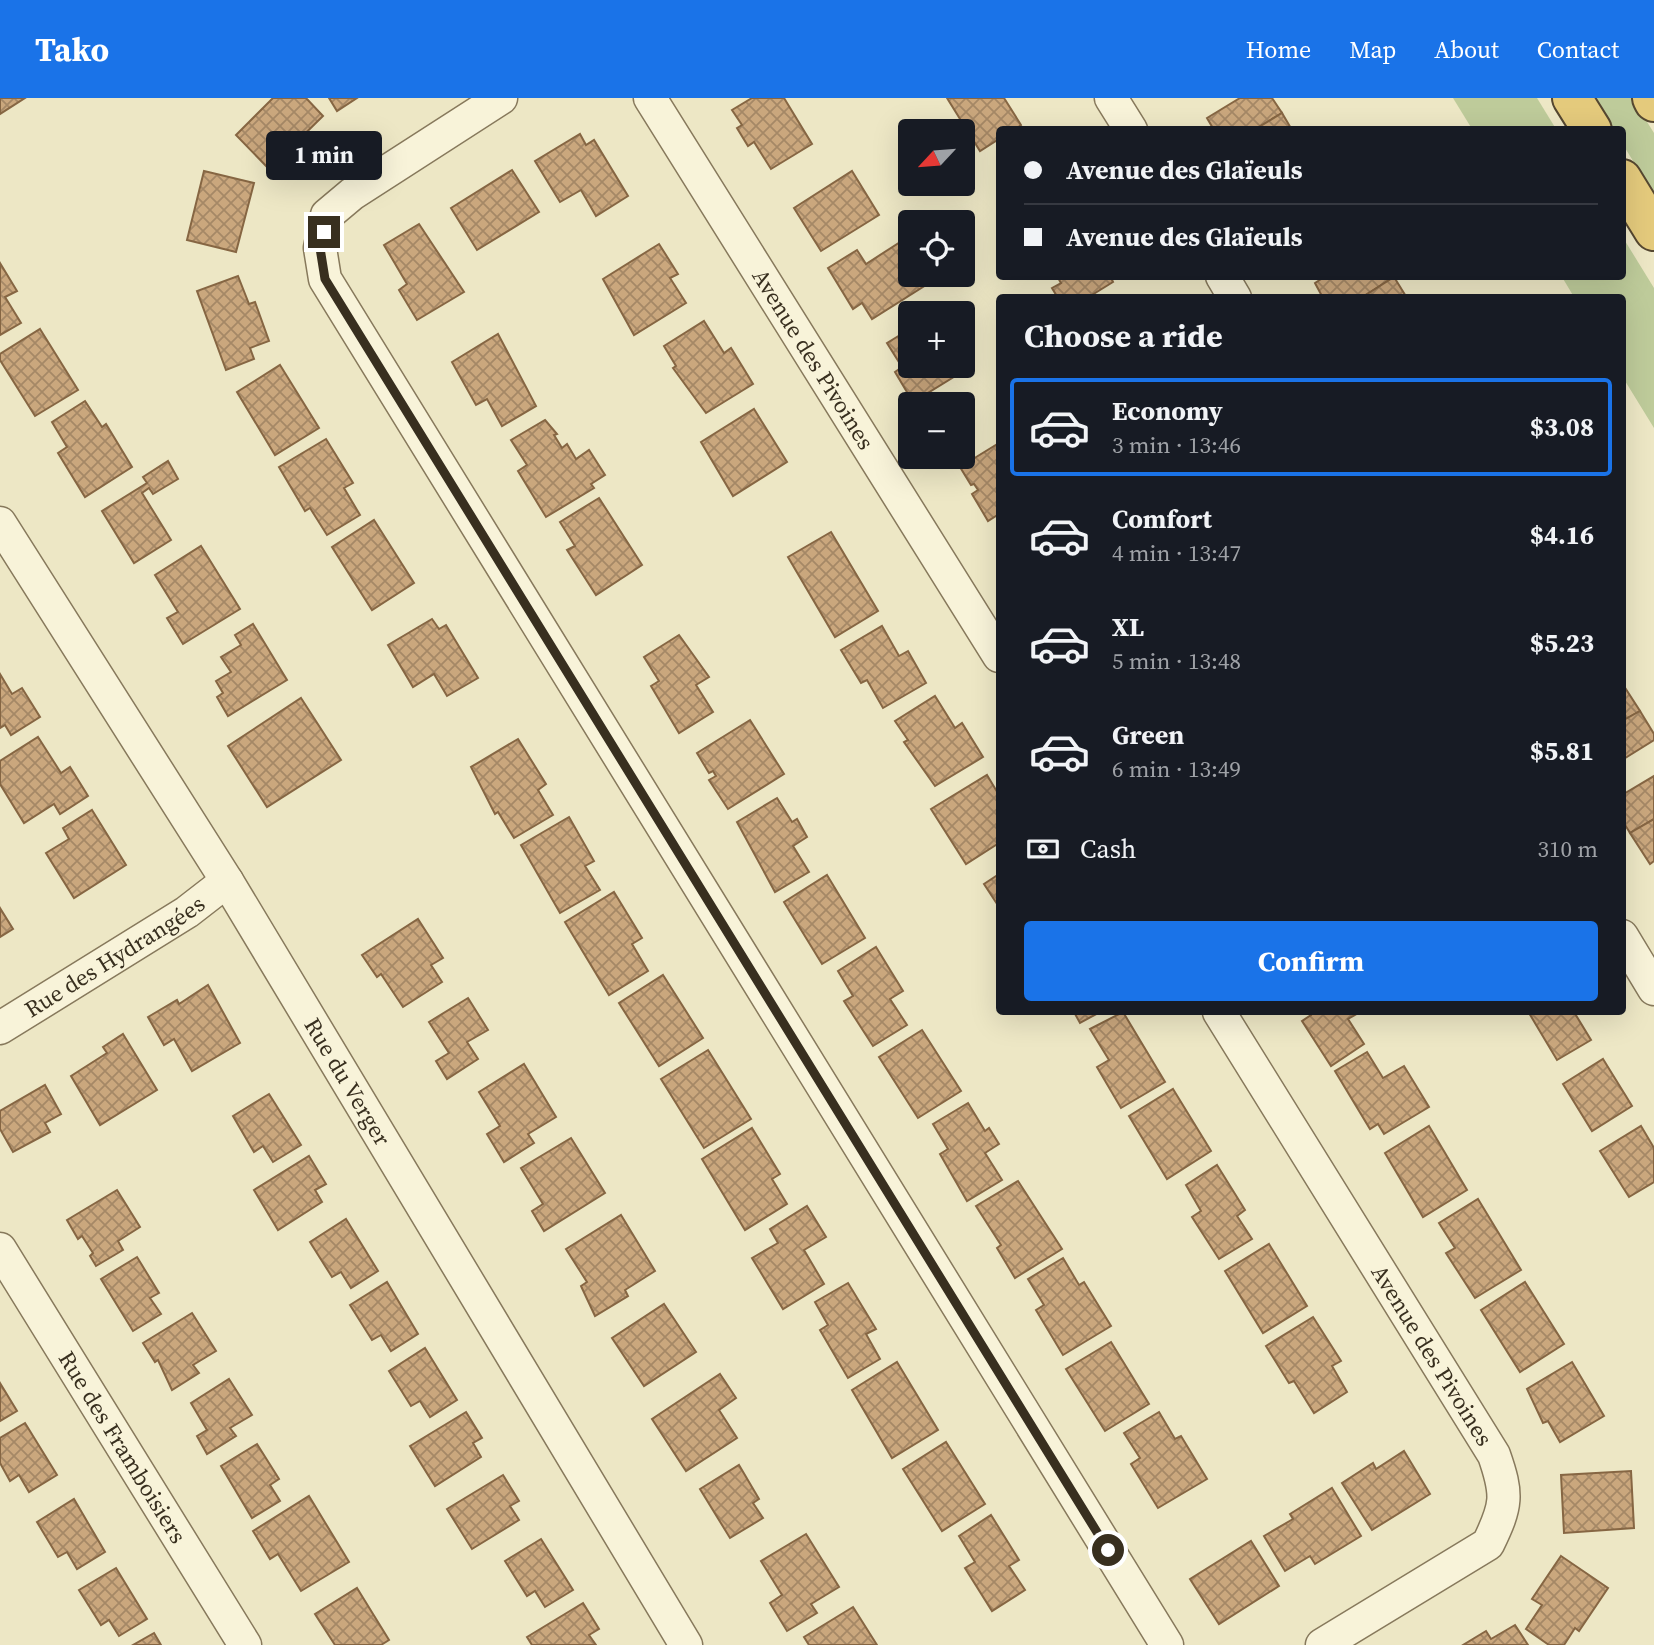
<!DOCTYPE html>
<meta charset="utf-8">
<style>
body{margin:0;font-family:"Source Serif 4",serif;background:#20242c;color:#f1f3f6;height:100vh;display:flex;flex-direction:column;font-size:26px;white-space:nowrap}
*{box-sizing:border-box;margin:0}
p{font-size:23px;color:#9ea1a6}
.icon{flex:none;width:38px;height:38px;fill:none;stroke:currentColor;stroke-width:2;stroke-linecap:round;stroke-linejoin:round}
.map{position:relative;flex:1;overflow:hidden}
.drawer{position:absolute;left:996px;top:196px;width:630px;height:721px;display:flex;flex-direction:column;background:#171b24;border-radius:7px;box-shadow:0 7px 28px #0002}
.drawer>*{flex:none}
.banner{position:absolute;left:996px;top:28px;width:630px;height:154px;border-radius:7px;box-shadow:0 7px 28px #0002;display:grid;align-content:center;height:154px;padding:0 28px;background:#171b24}
.needle{width:46px;rotate:244deg}
.tools{position:absolute;left:898px;top:21px;display:grid;gap:14px}
.tools a{display:grid;place-items:center;width:77px;height:77px;border-radius:7px;background:#171b24;box-shadow:0 7px 28px #0002;font-size:35px}
.end{position:absolute;width:32px;height:32px;margin:-16px;border:9px solid #382f1f;background:#fff;box-shadow:0 0 0 4px #fff}
.from{border-radius:50%}
.bubble{position:absolute;height:49px;border-radius:7px;background:#171b24;box-shadow:0 7px 28px #0002;font-size:23px;font-weight:700;line-height:49px;text-align:center}
.banner b{display:flex;align-items:center;gap:24px;height:66px;font-size:26px}
.banner b+b{border-top:2px solid #363941}
.banner i{width:18px;height:18px;background:#f1f3f6}
ul{padding:0;list-style:none}
li{display:flex;align-items:center;gap:21px;height:98px;margin:0 14px 10px;padding:0 14px;border:4px solid transparent;border-radius:7px}
li div{flex:1}
li b{display:block;font-size:26px}
li em{font-style:normal;font-weight:700}
li.current{border-color:#1a73e8}
li>.icon{width:63px;height:63px;stroke-width:1.5}
h2{padding:0 28px;font-size:32px;line-height:84px}
.pay{display:flex;align-items:center;gap:18px;height:77px;padding:0 28px;font-size:26px}
.pay p{margin-inline-start:auto}
.action{display:flex;gap:14px;margin-top:auto;padding:14px 28px}
.action a{flex:1;height:80px;border-radius:7px;background:#1a73e8;color:#fff;font-size:28px;font-weight:700;line-height:80px;text-align:center}
header{display:flex;align-items:center;gap:42px;box-sizing:border-box;height:98px;padding:0 35px;background:#1a73e8;color:#fff}
header strong{font-size:33px}
nav{display:flex;gap:38px;margin-inline-start:auto;font-size:24px}
.map>svg:first-child{display:block}
</style>
<header>
<strong>Tako</strong>
<nav><a>Home</a><a>Map</a><a>About</a><a>Contact</a></nav>
</header>
<div class="map">
<svg width="1654" height="1547" viewBox="0 0 1654 1547">
<defs>
<pattern id="building-cross-hatch" width="8" height="8" patternUnits="userSpaceOnUse" patternTransform="scale(1.75)"><rect width="8" height="8" fill="#caa77d"/><path d="M0 0l8 8M0 8l8-8" fill="none" stroke="#a58866"/></pattern>
</defs>
<rect width="100%" height="100%" fill="#ede7c5"/>
<g fill="#becb9a">
<path d="M 1453,0 L 1537,0 L 1556,31 L 1472,31 Z"/>
<path d="M 1595,0 L 1632,0 L 1654,35 L 1654,97 L 1622,45 L 1622,32 L 1614,31 Z"/>
<path d="M 1622,138 L 1654,190 L 1654,330 L 1622,278 L 1622,200 L 1574,199 L 1562,179 L 1622,178 Z"/>
</g>
<g fill="url(#building-cross-hatch)" stroke="#866643" stroke-width="2">
<path d="M 0,0 L 25,0 L 0,16 Z"/>
<path d="M 273,0 L 306,0 L 323,18 L 269,71 L 236,37 Z"/>
<path d="M 329,0 L 357,0 L 337,13 Z"/>
<path d="M 752,0 L 784,0 L 812,46 L 771,71 L 754,44 L 748,48 L 737,30 L 742,27 L 732,12 Z"/>
<path d="M 947,0 L 1004,0 L 1021,27 L 1015,32 L 999,32 L 999,41 L 980,53 Z"/>
<path d="M 1240,0 L 1272,0 L 1282,15 L 1254,32 L 1214,32 L 1207,20 Z"/>
<path d="M 1282,15 L 1292,32 L 1254,32 Z"/>
<path d="M 580,36 L 586,47 L 594,42 L 628,98 L 596,118 L 581,92 L 560,104 L 535,63 Z"/>
<path d="M 512,72 L 539,114 L 477,152 L 451,110 Z"/>
<path d="M 204,73 L 254,85 L 236,154 L 187,142 Z"/>
<path d="M 852,73 L 879,117 L 821,153 L 794,110 Z"/>
<path d="M 419,126 L 464,194 L 417,222 L 399,192 L 407,186 L 384,147 Z"/>
<path d="M 908,139 L 910,177 L 931,177 L 934,182 L 872,221 L 862,205 L 853,211 L 828,170 L 857,152 L 866,166 Z"/>
<path d="M 659,146 L 678,176 L 670,180 L 686,205 L 634,237 L 603,181 Z"/>
<path d="M 0,165 L 17,193 L 5,199 L 21,225 L 0,237 Z"/>
<path d="M 238,178 L 249,206 L 255,204 L 269,243 L 250,250 L 254,261 L 226,272 L 197,193 Z"/>
<path d="M 1057,178 L 1110,178 L 1113,184 L 1087,200 L 1058,200 L 1052,190 L 1061,185 Z"/>
<path d="M 1326,178 L 1394,178 L 1394,179 L 1361,200 L 1323,200 L 1315,185 Z"/>
<path d="M 1394,179 L 1407,200 L 1361,200 Z"/>
<path d="M 704,223 L 724,255 L 731,250 L 753,286 L 706,315 L 673,270 L 676,268 L 664,248 Z"/>
<path d="M 40,231 L 78,292 L 35,318 L 0,262 L 0,256 Z"/>
<path d="M 910,231 L 910,268 L 962,268 L 962,257 L 970,269 L 913,304 L 895,274 L 902,269 L 887,245 Z"/>
<path d="M 498,236 L 536,308 L 502,328 L 487,301 L 476,307 L 452,264 Z"/>
<path d="M 280,267 L 319,330 L 275,357 L 237,294 Z"/>
<path d="M 85,303 L 102,329 L 106,326 L 132,369 L 85,399 L 58,355 L 67,349 L 52,324 Z"/>
<path d="M 754,311 L 787,364 L 733,398 L 701,344 Z"/>
<path d="M 545,322 L 557,336 L 554,337 L 562,350 L 567,346 L 576,361 L 589,352 L 605,377 L 591,386 L 594,390 L 546,419 L 518,373 L 527,367 L 511,342 Z"/>
<path d="M 326,341 L 353,385 L 344,390 L 360,417 L 327,437 L 310,410 L 305,413 L 279,369 Z"/>
<path d="M 999,345 L 999,416 L 988,423 L 972,396 L 978,392 L 974,386 L 971,387 L 960,369 Z"/>
<path d="M 168,363 L 178,381 L 153,396 L 149,390 L 142,395 L 171,442 L 134,465 L 102,413 L 147,385 L 143,379 Z"/>
<path d="M 599,400 L 642,467 L 596,497 L 567,452 L 575,448 L 560,424 Z"/>
<path d="M 374,422 L 414,485 L 372,512 L 332,449 Z"/>
<path d="M 831,434 L 878,513 L 835,539 L 788,459 Z"/>
<path d="M 201,448 L 240,511 L 183,546 L 167,520 L 178,514 L 155,477 Z"/>
<path d="M 432,521 L 439,531 L 446,527 L 478,580 L 447,598 L 434,576 L 413,589 L 388,547 Z"/>
<path d="M 253,526 L 287,582 L 228,618 L 217,599 L 223,595 L 216,583 L 231,574 L 221,559 L 241,547 L 235,537 Z"/>
<path d="M 882,528 L 899,558 L 908,553 L 926,585 L 883,610 L 867,582 L 861,585 L 841,552 Z"/>
<path d="M 679,537 L 709,579 L 696,587 L 713,614 L 679,635 L 651,588 L 659,583 L 644,559 Z"/>
<path d="M 0,576 L 12,596 L 22,590 L 40,619 L 11,637 L 5,627 L 0,630 Z"/>
<path d="M 1622,585 L 1640,613 L 1622,623 Z"/>
<path d="M 935,598 L 955,630 L 962,625 L 983,659 L 935,688 L 904,644 L 908,642 L 895,623 Z"/>
<path d="M 301,600 L 341,662 L 267,709 L 228,648 Z"/>
<path d="M 1640,613 L 1654,636 L 1654,642 L 1622,662 L 1622,623 Z"/>
<path d="M 750,622 L 784,676 L 728,711 L 709,682 L 716,678 L 713,673 L 709,675 L 697,655 Z"/>
<path d="M 38,639 L 61,675 L 70,669 L 88,698 L 60,716 L 54,706 L 24,725 L 0,686 L 0,663 Z"/>
<path d="M 518,641 L 546,686 L 538,692 L 553,717 L 514,740 L 498,714 L 495,716 L 471,669 Z"/>
<path d="M 987,677 L 999,697 L 999,745 L 966,766 L 931,711 Z"/>
<path d="M 1654,678 L 1654,721 L 1630,735 L 1622,722 L 1622,697 Z"/>
<path d="M 777,700 L 792,724 L 797,721 L 807,739 L 793,748 L 809,774 L 775,794 L 737,724 Z"/>
<path d="M 92,712 L 126,767 L 74,800 L 46,755 L 69,741 L 63,730 Z"/>
<path d="M 569,719 L 594,763 L 585,768 L 600,792 L 560,815 L 521,747 Z"/>
<path d="M 1654,721 L 1654,763 L 1650,766 L 1630,735 Z"/>
<path d="M 999,776 L 999,809 L 984,786 Z"/>
<path d="M 827,777 L 865,840 L 822,866 L 784,804 Z"/>
<path d="M 614,794 L 642,840 L 632,846 L 648,873 L 609,897 L 565,824 Z"/>
<path d="M 0,810 L 13,831 L 0,839 Z"/>
<path d="M 418,821 L 443,860 L 431,867 L 442,884 L 403,909 L 381,876 L 377,879 L 362,857 Z"/>
<path d="M 876,849 L 903,893 L 890,901 L 907,927 L 873,948 L 844,903 L 853,898 L 838,873 Z"/>
<path d="M 663,877 L 703,940 L 659,968 L 619,905 Z"/>
<path d="M 208,887 L 240,945 L 192,973 L 174,941 L 164,947 L 148,919 L 177,902 L 179,906 Z"/>
<path d="M 468,900 L 488,932 L 467,944 L 478,961 L 447,981 L 436,963 L 449,955 L 429,924 Z"/>
<path d="M 1074,914 L 1100,914 L 1080,925 Z"/>
<path d="M 1123,914 L 1165,984 L 1121,1010 L 1097,969 L 1109,962 L 1090,931 Z"/>
<path d="M 1310,914 L 1360,914 L 1348,921 L 1364,946 L 1331,968 L 1302,923 L 1311,917 Z"/>
<path d="M 1532,914 L 1574,914 L 1591,942 L 1557,962 L 1529,915 Z"/>
<path d="M 922,932 L 961,993 L 918,1020 L 879,959 Z"/>
<path d="M 123,936 L 157,992 L 100,1027 L 71,978 L 107,955 L 103,949 Z"/>
<path d="M 708,952 L 751,1021 L 704,1050 L 661,981 Z"/>
<path d="M 1367,954 L 1383,980 L 1404,968 L 1429,1009 L 1384,1036 L 1378,1026 L 1370,1031 L 1335,973 Z"/>
<path d="M 1603,961 L 1632,1008 L 1592,1033 L 1563,986 Z"/>
<path d="M 524,966 L 556,1019 L 528,1036 L 534,1045 L 504,1064 L 487,1036 L 500,1028 L 479,994 Z"/>
<path d="M 45,987 L 61,1016 L 45,1025 L 50,1034 L 13,1054 L 0,1031 L 0,1013 Z"/>
<path d="M 1173,991 L 1211,1053 L 1167,1081 L 1129,1018 Z"/>
<path d="M 269,996 L 301,1047 L 273,1064 L 263,1048 L 254,1054 L 233,1018 Z"/>
<path d="M 968,1005 L 985,1033 L 989,1030 L 999,1046 L 985,1055 L 1002,1082 L 967,1103 L 940,1056 L 948,1051 L 933,1026 Z"/>
<path d="M 1429,1028 L 1467,1092 L 1423,1119 L 1385,1055 Z"/>
<path d="M 1641,1028 L 1654,1050 L 1654,1084 L 1629,1099 L 1600,1053 Z"/>
<path d="M 752,1030 L 780,1076 L 772,1081 L 787,1106 L 745,1132 L 702,1061 Z"/>
<path d="M 571,1040 L 605,1095 L 544,1133 L 532,1113 L 543,1106 L 521,1070 Z"/>
<path d="M 309,1058 L 326,1086 L 315,1092 L 322,1104 L 278,1132 L 254,1092 Z"/>
<path d="M 1217,1067 L 1245,1112 L 1237,1118 L 1252,1141 L 1219,1161 L 1192,1119 L 1201,1113 L 1186,1087 Z"/>
<path d="M 1018,1083 L 1062,1151 L 1015,1180 L 997,1150 L 1001,1147 L 976,1108 Z"/>
<path d="M 117,1092 L 140,1129 L 118,1143 L 123,1152 L 96,1168 L 90,1158 L 93,1155 L 82,1138 L 78,1141 L 67,1122 Z"/>
<path d="M 1478,1101 L 1521,1172 L 1475,1200 L 1446,1155 L 1455,1150 L 1439,1125 Z"/>
<path d="M 807,1108 L 826,1139 L 804,1152 L 824,1186 L 783,1211 L 752,1160 L 778,1145 L 770,1131 Z"/>
<path d="M 621,1117 L 655,1173 L 625,1192 L 628,1198 L 595,1218 L 581,1188 L 587,1184 L 566,1151 Z"/>
<path d="M 346,1121 L 378,1173 L 351,1190 L 341,1174 L 332,1179 L 310,1144 Z"/>
<path d="M 1269,1146 L 1307,1208 L 1263,1235 L 1225,1173 Z"/>
<path d="M 137,1159 L 159,1195 L 150,1200 L 161,1216 L 133,1233 L 101,1181 Z"/>
<path d="M 1063,1160 L 1079,1187 L 1084,1184 L 1111,1228 L 1063,1257 L 1036,1212 L 1044,1207 L 1028,1181 Z"/>
<path d="M 387,1184 L 418,1236 L 391,1253 L 381,1237 L 372,1242 L 350,1207 Z"/>
<path d="M 1525,1184 L 1564,1246 L 1520,1274 L 1481,1212 Z"/>
<path d="M 848,1185 L 876,1231 L 866,1236 L 880,1261 L 848,1280 L 820,1232 L 828,1227 L 815,1204 Z"/>
<path d="M 664,1206 L 696,1254 L 644,1288 L 612,1240 Z"/>
<path d="M 192,1215 L 216,1253 L 193,1267 L 199,1275 L 172,1292 L 158,1262 L 155,1264 L 143,1245 Z"/>
<path d="M 1313,1219 L 1341,1263 L 1332,1268 L 1347,1294 L 1314,1315 L 1294,1283 L 1289,1285 L 1266,1248 Z"/>
<path d="M 1111,1244 L 1149,1306 L 1105,1333 L 1066,1271 Z"/>
<path d="M 425,1250 L 457,1302 L 430,1319 L 420,1303 L 411,1308 L 389,1273 Z"/>
<path d="M 897,1264 L 938,1332 L 892,1360 L 852,1292 Z"/>
<path d="M 1572,1264 L 1604,1318 L 1560,1344 L 1548,1323 L 1543,1325 L 1527,1291 Z"/>
<path d="M 720,1276 L 736,1300 L 719,1312 L 737,1340 L 686,1373 L 652,1321 Z"/>
<path d="M 229,1281 L 252,1317 L 230,1330 L 236,1338 L 207,1356 L 197,1338 L 207,1332 L 191,1305 Z"/>
<path d="M 0,1285 L 17,1313 L 0,1323 Z"/>
<path d="M 466,1314 L 482,1340 L 473,1345 L 481,1359 L 435,1388 L 410,1348 Z"/>
<path d="M 1159,1314 L 1175,1341 L 1181,1338 L 1207,1381 L 1158,1410 L 1131,1366 L 1140,1360 L 1124,1335 Z"/>
<path d="M 25,1325 L 57,1377 L 29,1394 L 19,1377 L 10,1383 L 0,1365 L 0,1340 Z"/>
<path d="M 946,1344 L 985,1406 L 942,1433 L 903,1371 Z"/>
<path d="M 257,1346 L 279,1381 L 270,1387 L 280,1403 L 252,1420 L 221,1368 Z"/>
<path d="M 1404,1353 L 1430,1396 L 1372,1432 L 1342,1385 L 1373,1365 L 1376,1371 Z"/>
<path d="M 739,1367 L 759,1401 L 753,1405 L 763,1420 L 730,1440 L 700,1391 Z"/>
<path d="M 1631,1373 L 1634,1430 L 1564,1435 L 1561,1377 Z"/>
<path d="M 503,1377 L 519,1403 L 510,1408 L 519,1422 L 472,1451 L 447,1411 Z"/>
<path d="M 1332,1390 L 1361,1438 L 1315,1466 L 1310,1458 L 1285,1473 L 1264,1438 L 1293,1421 L 1290,1416 Z"/>
<path d="M 309,1398 L 349,1464 L 301,1493 L 278,1456 L 270,1461 L 253,1433 Z"/>
<path d="M 74,1401 L 105,1454 L 77,1471 L 67,1454 L 58,1459 L 37,1424 Z"/>
<path d="M 991,1417 L 1019,1462 L 1009,1468 L 1025,1492 L 992,1513 L 965,1470 L 975,1464 L 959,1438 Z"/>
<path d="M 806,1436 L 839,1489 L 811,1506 L 817,1515 L 787,1533 L 770,1505 L 782,1497 L 761,1463 Z"/>
<path d="M 541,1441 L 573,1492 L 545,1509 L 535,1493 L 527,1498 L 505,1463 Z"/>
<path d="M 1251,1443 L 1279,1488 L 1219,1526 L 1190,1481 Z"/>
<path d="M 1561,1458 L 1608,1490 L 1579,1533 L 1575,1530 L 1564,1547 L 1549,1547 L 1526,1531 L 1542,1507 L 1532,1501 Z"/>
<path d="M 116,1470 L 147,1521 L 119,1538 L 109,1522 L 101,1527 L 79,1492 Z"/>
<path d="M 357,1490 L 389,1542 L 381,1547 L 335,1547 L 315,1516 Z"/>
<path d="M 583,1505 L 599,1531 L 589,1537 L 596,1547 L 532,1547 L 527,1539 Z"/>
<path d="M 853,1509 L 877,1547 L 809,1547 L 804,1539 Z"/>
<path d="M 1515,1527 L 1528,1547 L 1463,1547 L 1486,1533 L 1491,1541 Z"/>
<path d="M 154,1535 L 161,1547 L 133,1547 Z"/>
</g>
<g fill="none" stroke-linecap="round" stroke-linejoin="round">
<g stroke="#87795c" stroke-width="35">
<g id="minor">
<path d="M 501,0 L 352,96 L 327,117 L 320,150 L 325,181 L 1167,1547"/>
<path id="s1" d="M 650,0 L 999,558"/>
<path d="M 1111,0 L 1131,32"/>
<path d="M 1222,178 L 1235,200"/>
<path id="s2" d="M 0,425 L 227,783 L 686,1547"/>
<path d="M 1622,838 L 1654,891"/>
<path id="s3" d="M 1219,914 L 1494,1357 C 1508,1397 1507,1407 1488,1446 L 1322,1547"/>
<path id="s4" d="M 0,930 L 187,814 L 227,783"/>
<path id="s5" d="M 0,1151 L 245,1547"/>
</g>
</g>
<g stroke="#554730" stroke-width="42">
<g id="trunk">
<path d="M 1572,0 L 1592,32"/>
<path d="M 1652,0 L 1654,4"/>
<path d="M 1622,81 L 1654,133"/>
</g>
</g>
<use href="#minor" stroke="#f8f3d9" stroke-width="32"/>
<use href="#trunk" stroke="#e4ca7c" stroke-width="38"/>
</g>
<g fill="none" stroke-linecap="round" stroke-linejoin="round">
<path stroke="#382f1f" stroke-width="9" d="M 324,134 L 320,150 L 325,181 L 1108,1452"/>
</g>
<g text-anchor="middle" stroke-width="7" stroke-linejoin="round" paint-order="stroke">
<g font-size="23" fill="#382f1f" stroke="#f4f0d5">
<text dy="8" stroke="none"><textPath href="#s1" startOffset="308">Avenue des Pivoines</textPath></text>
<text dy="8" stroke="none"><textPath href="#s4" startOffset="135">Rue des Hydrangées</textPath></text>
<text dy="8" stroke="none"><textPath href="#s2" startOffset="658">Rue du Verger</textPath></text>
<text dy="8" stroke="none"><textPath href="#s3" startOffset="404">Avenue des Pivoines</textPath></text>
<text dy="8" stroke="none"><textPath href="#s5" startOffset="233">Rue des Framboisiers</textPath></text>
</g>
</g>
</svg>
<div class="tools">
<a><svg class="needle" viewBox="-14 -14 28 28"><path d="M0-13l5 13h-10z" fill="#e53935"/><path d="M0 13l5-13h-10z" fill="#9ea1a6"/></svg></a>
<a><svg class="icon" aria-label="locate" viewBox="0 0 24 24"><circle cx="12" cy="12" r="6"/><path d="M12 2v4M12 18v4M2 12h4M18 12h4"/></svg></a>
<a>+</a>
<a>−</a>
</div>
<i class="end from" style="left:1108px;top:1452px"></i>
<i class="end" style="left:324px;top:134px"></i>
<div class="bubble" style="left:266px;top:33px;width:116px">1 min</div>
<div class="banner">
<b><i class="from"></i>Avenue des Glaïeuls</b>
<b><i></i>Avenue des Glaïeuls</b>
</div>
<section class="drawer">
<h2>Choose a ride</h2>
<ul>
<li class="current"><svg class="icon" aria-label="car" viewBox="0 0 24 24"><path d="M5 17H2v-5l4-1 3-4h7l3 4 3 1v5h-3M9 17h6M6 11h13"/><circle cx="7" cy="17" r="2"/><circle cx="17" cy="17" r="2"/></svg><div><b>Economy</b><p>3 min · 13:46</p></div><em>$3.08</em></li>
<li><svg class="icon" aria-label="car" viewBox="0 0 24 24"><path d="M5 17H2v-5l4-1 3-4h7l3 4 3 1v5h-3M9 17h6M6 11h13"/><circle cx="7" cy="17" r="2"/><circle cx="17" cy="17" r="2"/></svg><div><b>Comfort</b><p>4 min · 13:47</p></div><em>$4.16</em></li>
<li><svg class="icon" aria-label="car" viewBox="0 0 24 24"><path d="M5 17H2v-5l4-1 3-4h7l3 4 3 1v5h-3M9 17h6M6 11h13"/><circle cx="7" cy="17" r="2"/><circle cx="17" cy="17" r="2"/></svg><div><b>XL</b><p>5 min · 13:48</p></div><em>$5.23</em></li>
<li><svg class="icon" aria-label="car" viewBox="0 0 24 24"><path d="M5 17H2v-5l4-1 3-4h7l3 4 3 1v5h-3M9 17h6M6 11h13"/><circle cx="7" cy="17" r="2"/><circle cx="17" cy="17" r="2"/></svg><div><b>Green</b><p>6 min · 13:49</p></div><em>$5.81</em></li>
</ul>
<div class="pay"><svg class="icon" aria-label="cash" viewBox="0 0 24 24"><path d="M3 7h18v10H3z"/><circle cx="12" cy="12" r="2"/></svg>Cash<p>310 m</p></div>
<div class="action"><a>Confirm</a></div>
</section>
</div>
